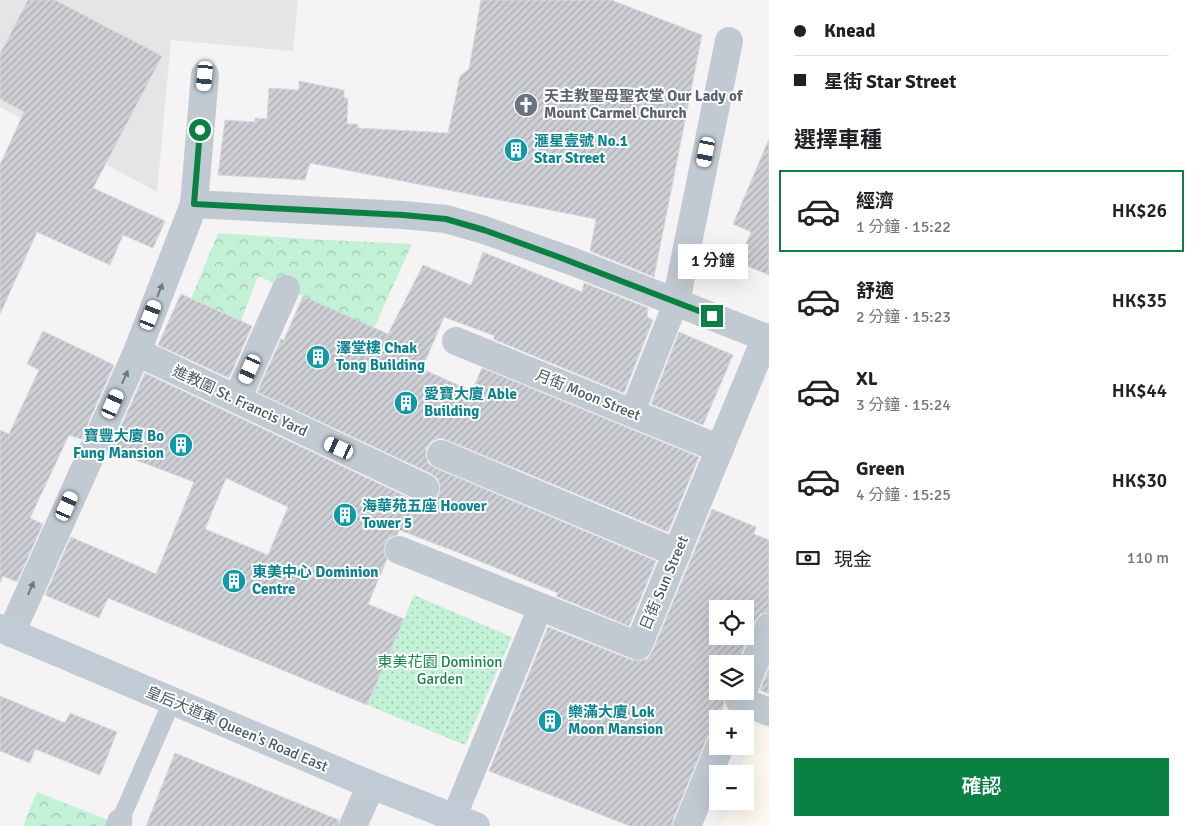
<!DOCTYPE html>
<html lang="zh-TW">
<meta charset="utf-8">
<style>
body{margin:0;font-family:Signika,"Noto Sans TC",sans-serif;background:#f6f6f6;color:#202124;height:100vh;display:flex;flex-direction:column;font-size:19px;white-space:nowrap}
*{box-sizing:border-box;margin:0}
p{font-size:16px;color:#757577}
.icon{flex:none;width:28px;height:28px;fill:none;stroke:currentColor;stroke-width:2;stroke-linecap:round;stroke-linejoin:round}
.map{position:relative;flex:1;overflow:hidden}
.panel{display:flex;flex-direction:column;background:#fff;width:425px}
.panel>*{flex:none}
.hud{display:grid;align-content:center;height:110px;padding:0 25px;background:#fff}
.controls{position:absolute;left:709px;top:600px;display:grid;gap:10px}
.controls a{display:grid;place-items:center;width:45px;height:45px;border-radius:0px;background:#fff;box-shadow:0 5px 20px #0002;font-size:25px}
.end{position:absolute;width:22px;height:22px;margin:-11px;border:6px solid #0b8043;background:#fff;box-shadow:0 0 0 2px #fff}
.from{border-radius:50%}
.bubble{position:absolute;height:35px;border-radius:0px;background:#fff;box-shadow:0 5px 20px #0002;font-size:16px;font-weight:600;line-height:35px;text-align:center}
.car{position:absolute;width:15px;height:30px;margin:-15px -8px;border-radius:6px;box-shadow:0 0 4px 1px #0007;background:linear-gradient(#fff 24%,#345 0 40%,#fff 0 76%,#345 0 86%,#fff 0)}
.hud b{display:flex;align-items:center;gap:18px;height:48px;font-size:19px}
.hud b+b{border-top:1px solid #e0e0e0}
.hud i{width:12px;height:12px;background:#202124}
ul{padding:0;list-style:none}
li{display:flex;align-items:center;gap:15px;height:82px;margin:0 10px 8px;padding:0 15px;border:2px solid transparent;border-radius:0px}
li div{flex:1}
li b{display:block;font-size:19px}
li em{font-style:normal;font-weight:600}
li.selected{border-color:#0b8043}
li>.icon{width:45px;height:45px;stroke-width:1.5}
h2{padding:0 25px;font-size:22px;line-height:60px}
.pay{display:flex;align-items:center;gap:12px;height:55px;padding:0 25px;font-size:19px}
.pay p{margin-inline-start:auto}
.primary-button{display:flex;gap:10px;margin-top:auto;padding:10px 25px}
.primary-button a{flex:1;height:58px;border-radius:0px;background:#0b8043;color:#fff;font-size:20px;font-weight:600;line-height:58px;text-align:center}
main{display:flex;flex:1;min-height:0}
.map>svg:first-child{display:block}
</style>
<main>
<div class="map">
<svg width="769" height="826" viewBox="0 0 769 826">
<defs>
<pattern id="grass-dots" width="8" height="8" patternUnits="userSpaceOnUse" patternTransform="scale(1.25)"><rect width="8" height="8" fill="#c3f1d5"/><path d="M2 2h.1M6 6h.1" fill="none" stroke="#a0c6b0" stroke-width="1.8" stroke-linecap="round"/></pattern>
<pattern id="park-crowns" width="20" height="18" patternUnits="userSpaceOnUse" patternTransform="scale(1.25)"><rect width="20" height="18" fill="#c3f1d5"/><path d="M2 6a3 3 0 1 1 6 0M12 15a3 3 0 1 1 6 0" fill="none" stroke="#a0c6b0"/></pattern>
<pattern id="building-hatch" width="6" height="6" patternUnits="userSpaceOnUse" patternTransform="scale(1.25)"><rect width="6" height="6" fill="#cdcfd5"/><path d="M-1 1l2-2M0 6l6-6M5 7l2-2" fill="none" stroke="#a8abb0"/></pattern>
</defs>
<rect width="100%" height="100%" fill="#f5f3f3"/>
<path fill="#fdf9ef" d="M 754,724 L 769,730 L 769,826 L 723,826 L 731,801 L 745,801 L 745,774 L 739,774 Z"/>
<path fill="#e6e4e5" d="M 1,0 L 298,0 L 293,51 L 171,40 L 157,192 L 0,107 L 0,2 Z"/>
<path fill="url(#grass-dots)" d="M 414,595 L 512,637 L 465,745 L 367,705 Z"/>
<g fill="url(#park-crowns)">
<path d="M 218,233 L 307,239 L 412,244 L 374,328 L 258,276 L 241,321 L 191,299 Z"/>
<path d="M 37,792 L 123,826 L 23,826 Z"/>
</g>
<g fill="url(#building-hatch)" stroke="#d7d9de" fill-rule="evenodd">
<path d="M 28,0 L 55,0 L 162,56 L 93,188 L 165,221 L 153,248 L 123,235 L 110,265 L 37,232 L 0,314 L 0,165 L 24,112 L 0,99 L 0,54 Z"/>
<path d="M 481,0 L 611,0 L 702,35 L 654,277 L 590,251 L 596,219 L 310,163 L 305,180 L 218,175 L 225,120 L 255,122 L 255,118 L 267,119 L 269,88 L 299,90 L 299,81 L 344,90 L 344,98 L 348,98 L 347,124 L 358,124 L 358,128 L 448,133 L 460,76 L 469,69 Z"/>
<path d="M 769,139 L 769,275 L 738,262 L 751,232 L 733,224 Z"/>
<path d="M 483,252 L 582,292 L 584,283 L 648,308 L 647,317 L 653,320 L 624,393 L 493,339 L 495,336 L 444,317 L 422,369 L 472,391 L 482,368 L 699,457 L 668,532 L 447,440 L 440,438 L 432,441 L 426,448 L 426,455 L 428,463 L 435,468 L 656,561 L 629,626 L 556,596 L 558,593 L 462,554 L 399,530 L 397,535 L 390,537 L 385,544 L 384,552 L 387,559 L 368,604 L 404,619 L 367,705 L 108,598 L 99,618 L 45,595 L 71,537 L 156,574 L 194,482 L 110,450 L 145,373 L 418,502 L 427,503 L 434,501 L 439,494 L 440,486 L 438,479 L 432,474 L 257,392 L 281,339 L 284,340 L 303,296 L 388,334 L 423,265 L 471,285 ZM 226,478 L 288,507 L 268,555 L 205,529 Z"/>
<path d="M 181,294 L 252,326 L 229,378 L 158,345 Z"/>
<path d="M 43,331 L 114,365 L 81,439 L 69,435 L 30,518 L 43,524 L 17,582 L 3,576 L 0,583 L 0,430 L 9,434 L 39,370 L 27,364 Z"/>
<path d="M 679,332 L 733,355 L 703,425 L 651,404 Z"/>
<path d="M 712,509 L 756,527 L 754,534 L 769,540 L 769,612 L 760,614 L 755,621 L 737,664 L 718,664 L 718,691 L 727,691 L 724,695 L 724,704 L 713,733 L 710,734 L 706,740 L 673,820 L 672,826 L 630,826 L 489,771 L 548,627 L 632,660 L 640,661 L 647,659 L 652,652 ZM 718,609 L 745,609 L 745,636 L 718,636 Z"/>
<path d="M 769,668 L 769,694 L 760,690 Z"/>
<path d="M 0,696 L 65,723 L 70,713 L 117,732 L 100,775 L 35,749 L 30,763 L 0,751 Z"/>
<path d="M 175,753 L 339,820 L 338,826 L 146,826 Z"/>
</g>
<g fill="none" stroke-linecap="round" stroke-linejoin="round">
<path stroke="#c1cad2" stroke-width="18" d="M 120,821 L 172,701"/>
<g stroke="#c1cad2" stroke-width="25">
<path d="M 632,413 L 676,302"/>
<path d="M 454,817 L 534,623"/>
<path d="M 118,826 L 120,821"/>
</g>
<g stroke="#c1cad2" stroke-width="28">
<path d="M 194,204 L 403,215 L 446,219 L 484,230 L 574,262 L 769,339"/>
<path d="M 676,302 L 729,41"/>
<path d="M 456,341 L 720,449"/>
<path d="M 137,352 L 425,488"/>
<path d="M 237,399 L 286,289"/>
<path d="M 441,454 L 677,553"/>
<path d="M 399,550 L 638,646 L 766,337"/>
<path d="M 11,633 L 137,352 L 194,204 L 205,75"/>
<path d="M 745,686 L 769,627"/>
<path d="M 739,700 L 769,712"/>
<path d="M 353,826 L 371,785"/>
<path d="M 687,826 L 720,746"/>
</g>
<path stroke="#c1cbd6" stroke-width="28" d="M 0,628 L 371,785 L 476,826"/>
</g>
<defs><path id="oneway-solid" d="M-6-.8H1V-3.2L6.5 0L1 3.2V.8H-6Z" transform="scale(1.25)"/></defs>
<g fill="#6e7983">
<use href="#oneway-solid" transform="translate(160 290) rotate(-69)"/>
<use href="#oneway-solid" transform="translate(125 377) rotate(-66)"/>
<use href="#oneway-solid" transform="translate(31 588) rotate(-66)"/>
</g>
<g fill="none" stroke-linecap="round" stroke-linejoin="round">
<path stroke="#0b8043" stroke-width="6" d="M 200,130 L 194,204 L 403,215 L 446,219 L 484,230 L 556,256 L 712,316"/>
</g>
<defs>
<g id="church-disc" transform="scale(1.25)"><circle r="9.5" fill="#6b7280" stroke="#fff"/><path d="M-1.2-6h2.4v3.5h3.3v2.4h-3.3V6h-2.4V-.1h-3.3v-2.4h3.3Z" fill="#fff"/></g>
<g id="building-disc" transform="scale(1.25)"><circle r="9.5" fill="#0f9aa8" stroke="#fff"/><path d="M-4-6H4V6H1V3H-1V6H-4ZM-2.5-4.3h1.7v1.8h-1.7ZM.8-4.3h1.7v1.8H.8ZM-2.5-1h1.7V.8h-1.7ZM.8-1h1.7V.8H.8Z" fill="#fff"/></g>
</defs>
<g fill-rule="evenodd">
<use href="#church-disc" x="526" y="105"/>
<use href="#building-disc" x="516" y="150"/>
<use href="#building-disc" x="318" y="357"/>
<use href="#building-disc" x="406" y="403"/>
<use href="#building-disc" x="181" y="445"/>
<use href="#building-disc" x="345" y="515"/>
<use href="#building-disc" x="234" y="581"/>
<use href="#building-disc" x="550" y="721"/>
</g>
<g text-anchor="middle" stroke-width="4" stroke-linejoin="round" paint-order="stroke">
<g font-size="15" font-weight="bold" fill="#5b616d" stroke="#fff" text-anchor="start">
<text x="544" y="101">天主教聖母聖衣堂 Our Lady of<tspan x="544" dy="17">Mount Carmel Church</tspan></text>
</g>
<g font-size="15" font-weight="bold" fill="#0d838f" stroke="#fff" text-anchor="start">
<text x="534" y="146">滙星壹號 No.1<tspan x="534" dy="17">Star Street</tspan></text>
<text x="336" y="353">澤堂樓 Chak<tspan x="336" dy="17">Tong Building</tspan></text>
<text x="424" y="399">愛寶大廈 Able<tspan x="424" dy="17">Building</tspan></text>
<text x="164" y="441" text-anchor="end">寶豐大廈 Bo<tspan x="164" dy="17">Fung Mansion</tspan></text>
<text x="362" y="511">海華苑五座 Hoover<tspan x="362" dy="17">Tower 5</tspan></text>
<text x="252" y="577">東美中心 Dominion<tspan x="252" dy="17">Centre</tspan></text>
<text x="568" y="717">樂滿大廈 Lok<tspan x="568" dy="17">Moon Mansion</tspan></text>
</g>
<g font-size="15" fill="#4a5661" stroke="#fff">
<text transform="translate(588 395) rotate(22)" y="5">月街 Moon Street</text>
<text transform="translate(240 401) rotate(25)" y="5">進教圍 St. Francis Yard</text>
<text transform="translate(664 583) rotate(-67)" y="5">日街 Sun Street</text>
<text transform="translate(237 729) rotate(23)" y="5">皇后大道東 Queen's Road East</text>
</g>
<g font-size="15" fill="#17864f" stroke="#fff">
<text x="440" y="667">東美花園 Dominion<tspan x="440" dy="17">Garden</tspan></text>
</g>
</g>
</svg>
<div class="controls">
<a><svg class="icon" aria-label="locate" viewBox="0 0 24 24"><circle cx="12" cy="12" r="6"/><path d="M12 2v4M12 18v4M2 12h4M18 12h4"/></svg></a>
<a><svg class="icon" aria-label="layers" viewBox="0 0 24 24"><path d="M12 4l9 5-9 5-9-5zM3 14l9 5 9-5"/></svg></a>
<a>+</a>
<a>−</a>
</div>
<i class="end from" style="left:200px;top:130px"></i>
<i class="end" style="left:712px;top:316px"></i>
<div class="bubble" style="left:678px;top:244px;width:70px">1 分鐘</div>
<i class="car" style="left:205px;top:76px;rotate:185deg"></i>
<i class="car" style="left:706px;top:152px;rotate:191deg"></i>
<i class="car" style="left:151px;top:315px;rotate:21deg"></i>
<i class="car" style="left:250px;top:369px;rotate:204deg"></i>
<i class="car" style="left:113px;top:404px;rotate:24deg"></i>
<i class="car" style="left:339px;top:448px;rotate:295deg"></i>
<i class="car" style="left:67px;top:506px;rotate:24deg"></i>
</div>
<section class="panel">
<div class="hud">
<b><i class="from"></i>Knead</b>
<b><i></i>星街 Star Street</b>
</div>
<h2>選擇車種</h2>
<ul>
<li class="selected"><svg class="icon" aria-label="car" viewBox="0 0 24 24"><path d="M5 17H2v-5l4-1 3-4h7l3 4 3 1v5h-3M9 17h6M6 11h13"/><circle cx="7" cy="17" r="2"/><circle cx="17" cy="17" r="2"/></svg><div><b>經濟</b><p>1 分鐘 · 15:22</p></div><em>HK$26</em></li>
<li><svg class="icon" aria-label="car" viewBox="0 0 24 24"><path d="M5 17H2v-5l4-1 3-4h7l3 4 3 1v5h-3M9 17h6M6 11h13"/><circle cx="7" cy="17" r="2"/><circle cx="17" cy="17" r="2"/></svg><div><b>舒適</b><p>2 分鐘 · 15:23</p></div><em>HK$35</em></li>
<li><svg class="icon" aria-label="car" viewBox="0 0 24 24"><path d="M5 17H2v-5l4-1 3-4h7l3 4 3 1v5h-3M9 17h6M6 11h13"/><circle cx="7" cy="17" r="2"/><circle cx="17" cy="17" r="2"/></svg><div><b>XL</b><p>3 分鐘 · 15:24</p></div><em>HK$44</em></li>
<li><svg class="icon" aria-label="car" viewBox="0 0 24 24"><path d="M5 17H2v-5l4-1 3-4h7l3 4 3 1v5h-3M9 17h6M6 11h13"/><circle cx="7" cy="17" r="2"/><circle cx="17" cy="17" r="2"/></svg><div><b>Green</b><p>4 分鐘 · 15:25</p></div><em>HK$30</em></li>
</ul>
<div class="pay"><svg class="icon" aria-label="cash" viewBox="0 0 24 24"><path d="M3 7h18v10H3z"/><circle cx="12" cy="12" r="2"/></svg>現金<p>110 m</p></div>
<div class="primary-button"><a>確認</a></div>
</section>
</main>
